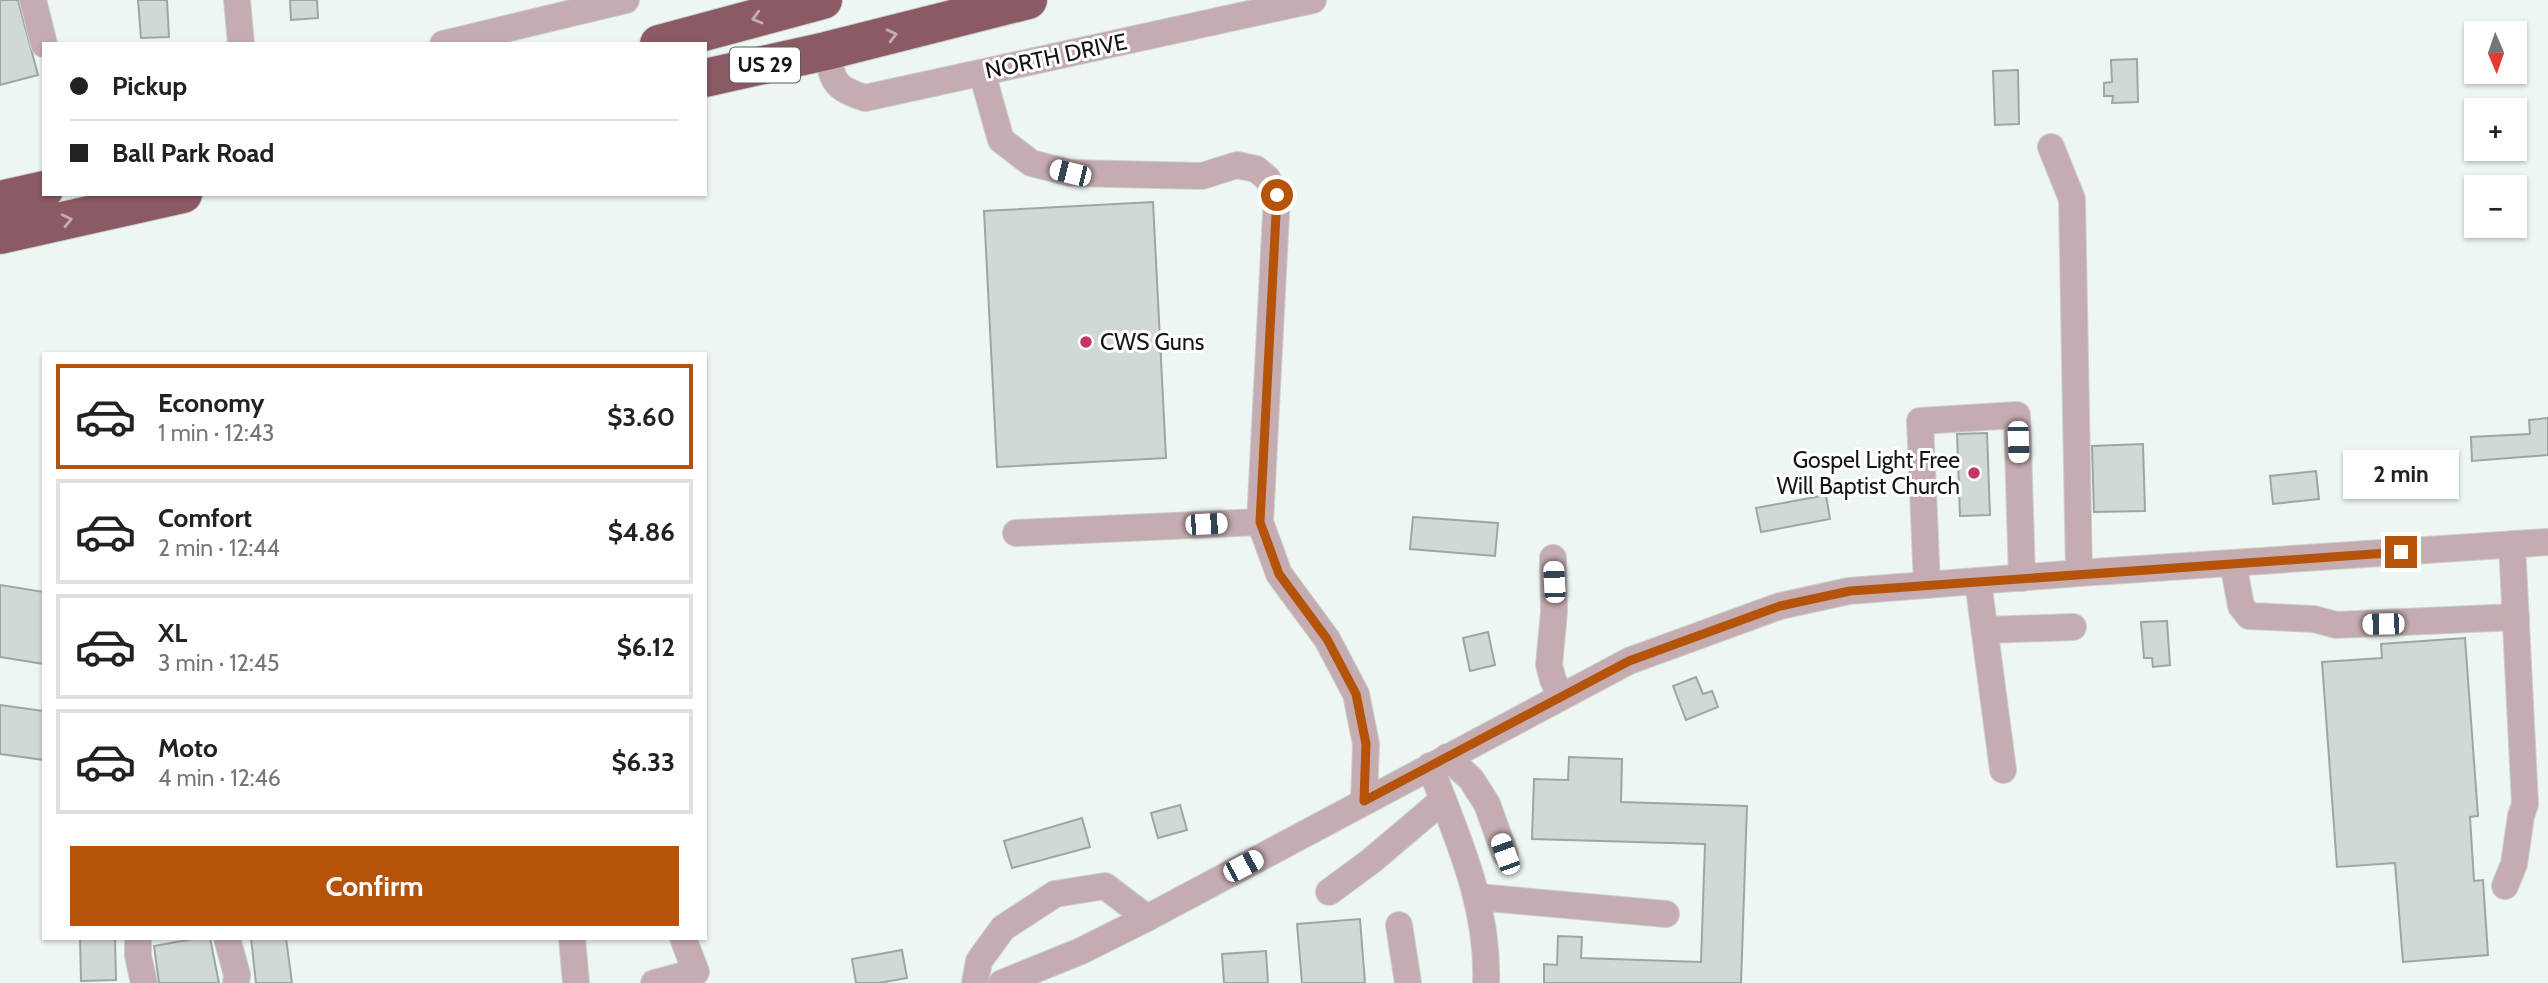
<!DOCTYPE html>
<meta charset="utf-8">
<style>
body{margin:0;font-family:Cabin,sans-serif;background:#f2f2f2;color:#222;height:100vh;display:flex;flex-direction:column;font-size:26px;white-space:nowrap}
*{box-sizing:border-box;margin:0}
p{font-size:23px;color:#767676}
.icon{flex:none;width:38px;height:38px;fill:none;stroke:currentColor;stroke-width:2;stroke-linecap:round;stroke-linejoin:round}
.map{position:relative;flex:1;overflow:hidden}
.side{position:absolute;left:42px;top:352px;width:665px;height:588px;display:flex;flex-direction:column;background:#fff;border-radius:0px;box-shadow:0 2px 5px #0004}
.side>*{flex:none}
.top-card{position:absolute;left:42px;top:42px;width:665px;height:154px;border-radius:0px;box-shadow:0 2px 5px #0004;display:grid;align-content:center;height:154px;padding:0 28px;background:#fff}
.needle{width:46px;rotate:178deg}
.tools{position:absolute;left:2464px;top:21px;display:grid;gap:14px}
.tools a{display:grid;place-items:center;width:63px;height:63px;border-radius:0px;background:#fff;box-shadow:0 2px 5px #0004;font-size:35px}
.end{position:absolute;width:32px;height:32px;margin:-16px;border:9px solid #b45309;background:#fff;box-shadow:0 0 0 4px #fff}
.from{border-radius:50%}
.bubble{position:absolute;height:49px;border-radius:0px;background:#fff;box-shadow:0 2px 5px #0004;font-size:23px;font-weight:700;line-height:49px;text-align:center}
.car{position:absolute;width:21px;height:42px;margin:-21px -10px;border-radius:9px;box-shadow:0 0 5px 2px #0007;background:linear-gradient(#fff 24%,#345 0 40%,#fff 0 76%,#345 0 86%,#fff 0)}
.top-card b{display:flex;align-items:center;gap:24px;height:66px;font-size:26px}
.top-card b+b{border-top:2px solid #e0e0e0}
.top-card i{width:18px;height:18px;background:#222}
ul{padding:12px 0 0;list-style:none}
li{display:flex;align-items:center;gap:21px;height:105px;margin:0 14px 10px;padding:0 14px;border:4px solid #e0e0e0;border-radius:0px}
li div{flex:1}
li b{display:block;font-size:26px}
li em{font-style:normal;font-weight:700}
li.on{border-color:#b45309}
li>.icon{width:63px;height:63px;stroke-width:1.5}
.action{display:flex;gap:14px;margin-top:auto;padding:14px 28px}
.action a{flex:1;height:80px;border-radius:0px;background:#b45309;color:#fff;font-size:28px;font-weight:700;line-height:80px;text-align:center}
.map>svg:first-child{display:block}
</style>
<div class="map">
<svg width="2548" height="983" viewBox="0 0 2548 983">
<rect width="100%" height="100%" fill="#edf6f2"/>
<g fill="#d0d9d5" stroke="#9ea6a2" stroke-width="2">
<path d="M 0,0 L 18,0 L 38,75 L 0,85 Z"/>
<path d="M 138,0 L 167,0 L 169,37 L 141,38 Z"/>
<path d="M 290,0 L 317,0 L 318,18 L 291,20 Z"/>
<path d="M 2137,59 L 2138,102 L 2112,103 L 2113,96 L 2104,96 L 2104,83 L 2112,82 L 2111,60 Z"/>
<path d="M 2018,70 L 2019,124 L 1995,125 L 1993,71 Z"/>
<path d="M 1153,202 L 1166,458 L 997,467 L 984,211 Z"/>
<path d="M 2548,418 L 2548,455 L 2472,461 L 2471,437 L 2530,434 L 2529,420 Z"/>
<path d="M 1987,433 L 1990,515 L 1960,516 L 1957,434 Z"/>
<path d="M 2143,444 L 2145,511 L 2094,512 L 2092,446 Z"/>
<path d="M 2446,461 L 2449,490 L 2400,494 L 2397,466 Z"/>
<path d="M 2316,471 L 2319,499 L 2273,504 L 2270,476 Z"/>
<path d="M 1826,495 L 1830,519 L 1761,532 L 1756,508 Z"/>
<path d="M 1413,517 L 1498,523 L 1495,556 L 1410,549 Z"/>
<path d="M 0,585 L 44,592 L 44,664 L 0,657 Z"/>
<path d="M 2167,621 L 2170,665 L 2153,667 L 2152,658 L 2144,658 L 2141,622 Z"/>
<path d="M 1488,632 L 1495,665 L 1470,671 L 1463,638 Z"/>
<path d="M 2465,638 L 2478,816 L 2470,817 L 2474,881 L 2483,880 L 2488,955 L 2403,962 L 2395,863 L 2337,867 L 2322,662 L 2382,658 L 2381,644 Z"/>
<path d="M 1696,677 L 1703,694 L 1712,691 L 1718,707 L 1686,720 L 1673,686 Z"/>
<path d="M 0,705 L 44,711 L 44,760 L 0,754 Z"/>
<path d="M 1569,757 L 1622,759 L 1621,802 L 1747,806 L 1741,983 L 1544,983 L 1544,964 L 1557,965 L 1558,936 L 1582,937 L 1581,958 L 1701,962 L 1705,844 L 1532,839 L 1534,779 L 1568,780 Z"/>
<path d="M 1180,805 L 1187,830 L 1158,838 L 1151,813 Z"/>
<path d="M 1082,818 L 1090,847 L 1012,868 L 1004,841 Z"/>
<path d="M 1360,919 L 1365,983 L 1302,983 L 1297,924 Z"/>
<path d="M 80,938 L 115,938 L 116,980 L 81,981 Z"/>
<path d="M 198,938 L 210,938 L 219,983 L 159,983 L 154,946 Z"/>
<path d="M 251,938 L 286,938 L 292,983 L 256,983 Z"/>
<path d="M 902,950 L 907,978 L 879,983 L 856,983 L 852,959 Z"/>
<path d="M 1266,951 L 1268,983 L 1224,983 L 1222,954 Z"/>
</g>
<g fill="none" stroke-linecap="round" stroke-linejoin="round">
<g stroke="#cad2ce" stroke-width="28">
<g id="minor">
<path d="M 33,0 L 44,44"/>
<path d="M 237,0 L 241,44"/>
<path d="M 443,44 L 626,0"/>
<path d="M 826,51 C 834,83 833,87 865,98 L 1313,0"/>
<path d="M 982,73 L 1001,140 L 1031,163 L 1070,173 L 1202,176 L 1237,165 L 1256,169 L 1267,178 L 1277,195 L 1260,522 L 1279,574 L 1327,639 L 1356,694 L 1366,744 L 1364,801"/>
<path d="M 2051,147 L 2072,199 L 2079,573"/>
<path d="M 1016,533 L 1260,522"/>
<path d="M 1553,558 L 1554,612 L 1549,665 L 1553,680 L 1561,696"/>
<path d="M 2233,563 L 2241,606 L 2249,616 L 2314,619 L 2336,625 L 2516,617"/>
<path d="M 1978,581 L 2003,770"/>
<path d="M 1927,585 L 1920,421 L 2017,415 L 2022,578"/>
<path d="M 1985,630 L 2073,627"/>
<path d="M 1447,757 L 1471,779 L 1487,804 L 1505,854"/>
<path d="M 1430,766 C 1457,837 1489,905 1486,983"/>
<path d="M 2505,886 L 2514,864 L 2521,816 L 2525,804 L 2512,544"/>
<path d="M 1329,892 L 1371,861 L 1443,800"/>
<path d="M 1477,897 L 1666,914"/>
<path d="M 1399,925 L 1408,983"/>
<path d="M 138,938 L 138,956 L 144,983"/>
<path d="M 227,938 L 237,975 L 236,983"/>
<path d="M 572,938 L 576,983"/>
<path d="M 654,983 L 696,972 L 683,938"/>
<path d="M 975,983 L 979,961 L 1003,928 L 1055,894 L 1105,886 L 1147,918"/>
<path d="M 1002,983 L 1081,951 L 1147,918 L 1629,661 L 1780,606 L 1849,591 L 2079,573 L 2548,542"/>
</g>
</g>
<g stroke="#cad2ce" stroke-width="40">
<g id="highway">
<path d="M 659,44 L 823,0"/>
<path d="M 705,78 L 826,51 L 1028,0"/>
<path d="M 0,200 L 44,190"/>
<path d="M 0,235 L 183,194"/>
</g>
</g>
<use href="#minor" stroke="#c5acb0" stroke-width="26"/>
<use href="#highway" stroke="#8b5a64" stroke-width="38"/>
</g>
<defs><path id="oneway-chevron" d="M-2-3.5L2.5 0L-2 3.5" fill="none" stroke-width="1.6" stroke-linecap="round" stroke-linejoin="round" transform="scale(1.75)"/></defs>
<g stroke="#c5acb2">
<use href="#oneway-chevron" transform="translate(757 18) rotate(165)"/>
<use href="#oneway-chevron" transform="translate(892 35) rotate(-14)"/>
<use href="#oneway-chevron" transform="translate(67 220) rotate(-13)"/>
</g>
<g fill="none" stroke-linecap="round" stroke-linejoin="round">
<path stroke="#b45309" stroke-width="9" d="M 1277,195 L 1260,522 L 1279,574 L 1327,639 L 1356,694 L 1366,744 L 1364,801 L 1629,661 L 1780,606 L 1850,591 L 2401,552"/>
</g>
<g fill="#c53763" stroke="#fff" stroke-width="2.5">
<circle cx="1086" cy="342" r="7"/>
<circle cx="1974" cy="473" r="7"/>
</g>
<g text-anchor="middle" stroke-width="6" stroke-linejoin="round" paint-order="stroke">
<rect fill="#fff" stroke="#5a5c5a" stroke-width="2" x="730" y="47.5" width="70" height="35" rx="5"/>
<g font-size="21" font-weight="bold" fill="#131614">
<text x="765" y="72">US 29</text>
</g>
<g font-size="23" fill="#131614" stroke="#fff">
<text transform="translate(1056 56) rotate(-12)" y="8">NORTH DRIVE</text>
</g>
<g font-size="23" fill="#131614" stroke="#fff" text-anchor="start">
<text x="1100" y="350">CWS Guns</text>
<text x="1960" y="468" text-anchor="end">Gospel Light Free<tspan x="1960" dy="26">Will Baptist Church</tspan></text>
</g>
</g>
</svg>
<div class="tools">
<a><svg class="needle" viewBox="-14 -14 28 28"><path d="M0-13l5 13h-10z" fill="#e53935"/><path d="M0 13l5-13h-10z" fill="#767676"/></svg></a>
<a>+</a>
<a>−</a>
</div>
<i class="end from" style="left:1277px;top:195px"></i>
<i class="end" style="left:2401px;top:552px"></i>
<div class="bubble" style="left:2343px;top:450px;width:116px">2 min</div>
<i class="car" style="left:1070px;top:173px;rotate:284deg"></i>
<i class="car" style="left:2018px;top:442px;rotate:178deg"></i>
<i class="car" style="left:1206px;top:524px;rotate:87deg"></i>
<i class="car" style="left:1554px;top:582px;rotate:357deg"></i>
<i class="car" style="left:2383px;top:624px;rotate:269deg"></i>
<i class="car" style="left:1505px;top:854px;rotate:340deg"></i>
<i class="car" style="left:1243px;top:866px;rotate:62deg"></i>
<div class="top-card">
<b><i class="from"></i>Pickup</b>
<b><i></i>Ball Park Road</b>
</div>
<section class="side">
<ul>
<li class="on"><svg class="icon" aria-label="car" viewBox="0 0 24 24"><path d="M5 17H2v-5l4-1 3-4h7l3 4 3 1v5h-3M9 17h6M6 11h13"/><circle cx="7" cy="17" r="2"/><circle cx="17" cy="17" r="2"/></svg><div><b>Economy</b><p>1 min · 12:43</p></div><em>$3.60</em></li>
<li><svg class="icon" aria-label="car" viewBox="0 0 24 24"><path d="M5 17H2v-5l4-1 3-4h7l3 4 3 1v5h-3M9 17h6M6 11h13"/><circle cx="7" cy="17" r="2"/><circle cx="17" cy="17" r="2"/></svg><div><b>Comfort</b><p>2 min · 12:44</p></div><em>$4.86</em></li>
<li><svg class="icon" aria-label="car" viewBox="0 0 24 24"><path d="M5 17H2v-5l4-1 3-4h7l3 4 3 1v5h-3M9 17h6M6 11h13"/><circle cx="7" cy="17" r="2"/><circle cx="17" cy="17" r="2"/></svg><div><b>XL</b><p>3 min · 12:45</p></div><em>$6.12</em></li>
<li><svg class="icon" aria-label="car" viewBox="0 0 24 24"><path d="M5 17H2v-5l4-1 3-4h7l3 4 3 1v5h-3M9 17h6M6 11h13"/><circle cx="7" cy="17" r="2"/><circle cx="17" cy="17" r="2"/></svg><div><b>Moto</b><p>4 min · 12:46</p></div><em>$6.33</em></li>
</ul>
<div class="action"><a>Confirm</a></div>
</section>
</div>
